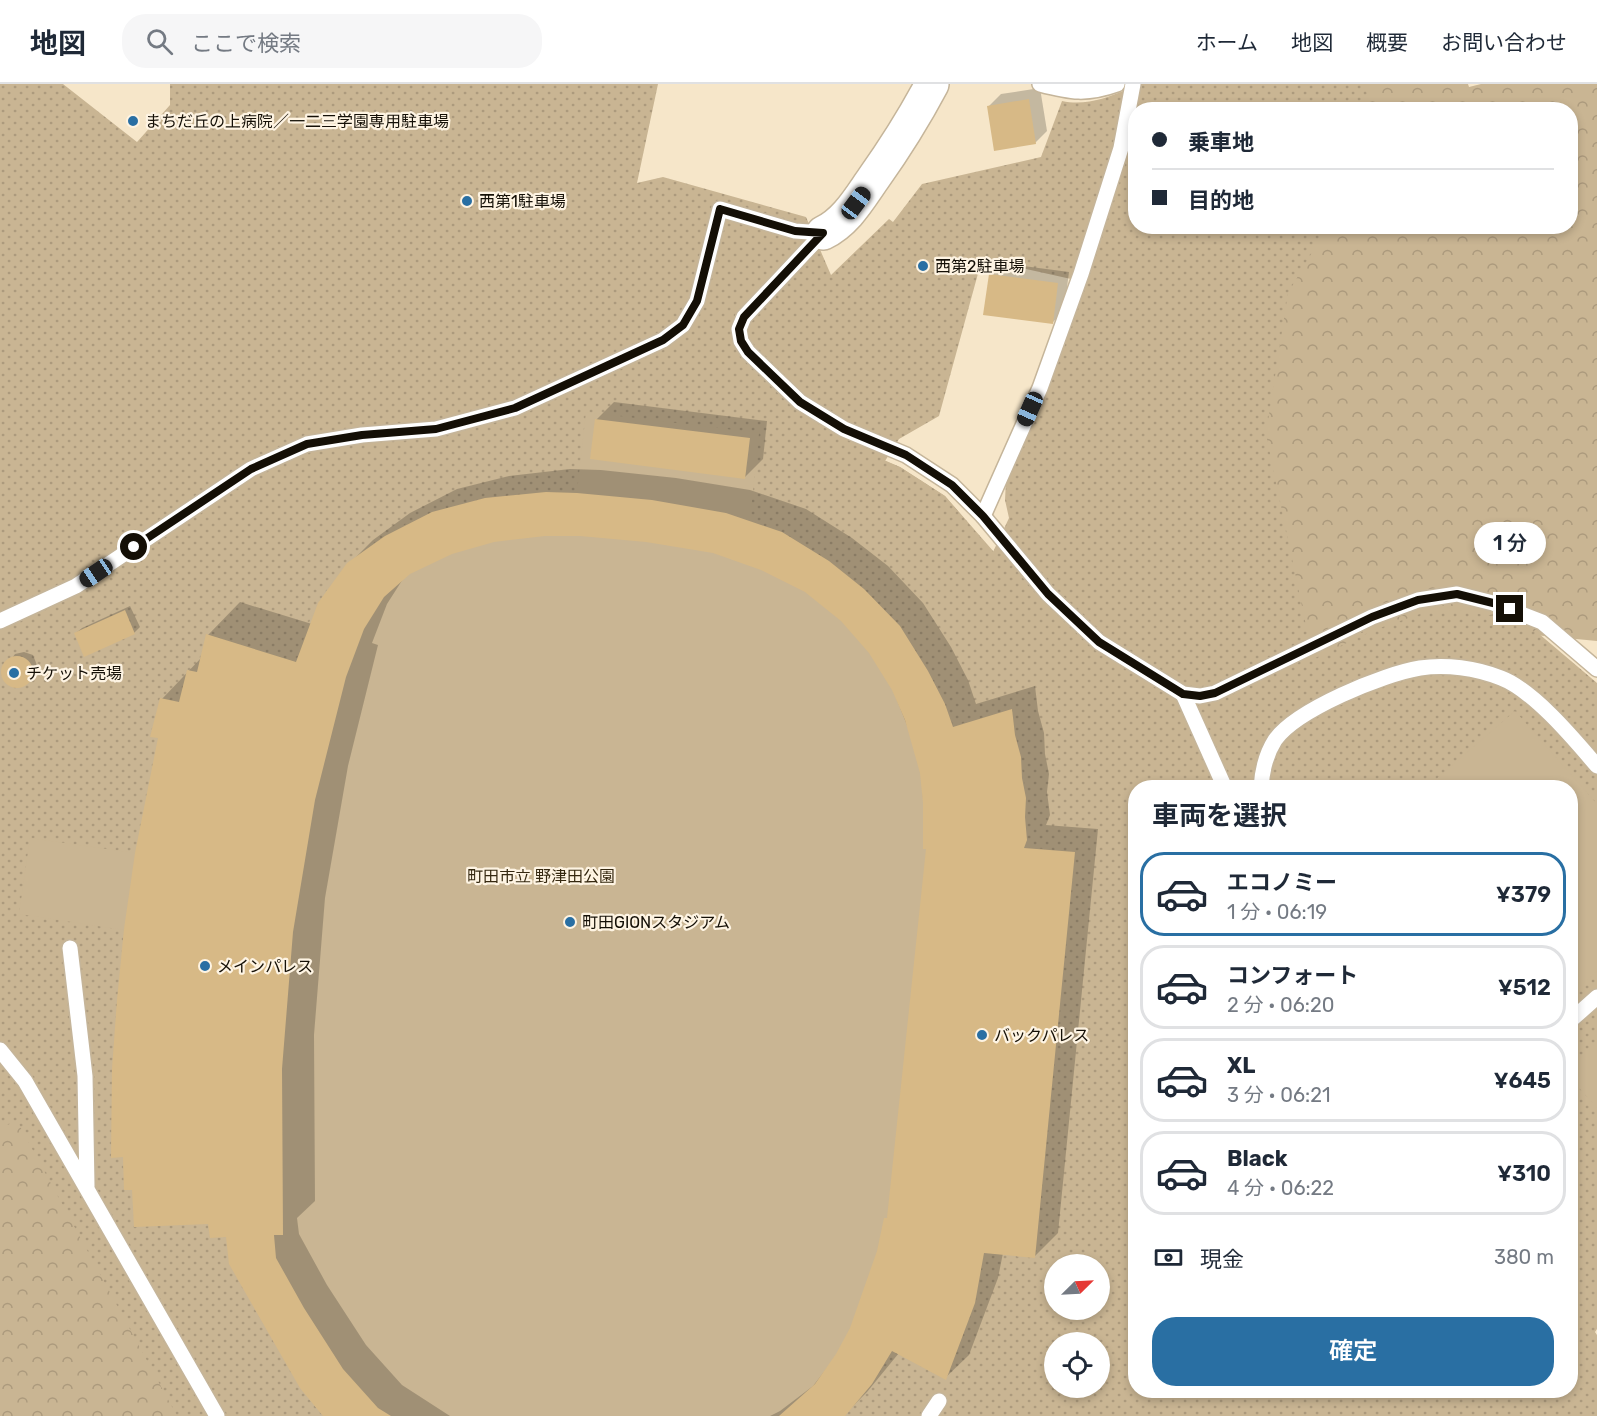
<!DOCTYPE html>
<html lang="ja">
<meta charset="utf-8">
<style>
body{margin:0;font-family:Rubik,"Noto Sans JP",sans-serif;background:#f6f6f7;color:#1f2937;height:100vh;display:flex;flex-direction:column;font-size:22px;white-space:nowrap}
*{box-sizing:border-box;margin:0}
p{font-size:20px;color:#747a83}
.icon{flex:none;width:33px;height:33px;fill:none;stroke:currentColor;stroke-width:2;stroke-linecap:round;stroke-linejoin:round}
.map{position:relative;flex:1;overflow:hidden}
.panel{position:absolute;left:1128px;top:696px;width:450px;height:618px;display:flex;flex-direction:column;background:#fff;border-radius:24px;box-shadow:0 3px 9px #0003}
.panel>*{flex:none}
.hud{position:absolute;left:1128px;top:18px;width:450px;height:132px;border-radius:24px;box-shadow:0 3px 9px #0003;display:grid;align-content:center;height:132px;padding:0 24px;background:#fff}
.needle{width:39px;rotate:66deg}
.controls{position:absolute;left:1044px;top:1170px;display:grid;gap:12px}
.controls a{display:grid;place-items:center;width:66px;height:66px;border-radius:50%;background:#fff;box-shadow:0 3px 9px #0003;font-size:30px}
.end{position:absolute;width:27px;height:27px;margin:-14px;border:8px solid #140f06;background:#fff;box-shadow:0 0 0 3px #fff}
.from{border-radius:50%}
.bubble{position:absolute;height:42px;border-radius:21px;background:#fff;box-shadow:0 3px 9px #0003;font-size:20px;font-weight:600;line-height:42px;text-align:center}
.car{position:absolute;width:18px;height:36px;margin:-18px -9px;border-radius:8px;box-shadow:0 0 4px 2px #0007;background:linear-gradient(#222 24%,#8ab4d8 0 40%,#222 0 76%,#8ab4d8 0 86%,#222 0)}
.hud b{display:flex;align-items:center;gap:21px;height:57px;font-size:22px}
.hud b+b{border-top:2px solid #e0e1e3}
.hud i{width:15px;height:15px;background:#1f2937}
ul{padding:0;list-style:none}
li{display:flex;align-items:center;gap:18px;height:84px;margin:0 12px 9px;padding:0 12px;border:3px solid #e0e1e3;border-radius:24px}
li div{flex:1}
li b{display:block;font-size:22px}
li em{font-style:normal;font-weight:600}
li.active{border-color:#296fa3}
li>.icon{width:54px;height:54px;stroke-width:1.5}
h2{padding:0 24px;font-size:27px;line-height:72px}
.pay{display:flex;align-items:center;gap:15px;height:66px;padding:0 24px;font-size:22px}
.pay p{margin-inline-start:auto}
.primary-button{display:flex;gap:12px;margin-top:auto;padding:12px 24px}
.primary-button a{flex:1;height:69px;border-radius:24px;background:#296fa3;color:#fff;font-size:24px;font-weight:600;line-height:69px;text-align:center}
header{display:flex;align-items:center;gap:36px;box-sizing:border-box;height:84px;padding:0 30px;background:#fff;border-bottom:2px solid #e0e1e3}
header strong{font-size:28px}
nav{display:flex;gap:33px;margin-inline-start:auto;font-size:21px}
.search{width:420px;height:54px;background:#f6f6f7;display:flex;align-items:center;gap:15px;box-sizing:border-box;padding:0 21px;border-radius:24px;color:#747a83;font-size:22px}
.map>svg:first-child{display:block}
</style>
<header>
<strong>地図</strong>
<div class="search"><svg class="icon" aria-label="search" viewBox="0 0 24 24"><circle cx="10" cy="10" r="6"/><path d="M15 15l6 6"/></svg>ここで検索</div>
<nav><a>ホーム</a><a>地図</a><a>概要</a><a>お問い合わせ</a></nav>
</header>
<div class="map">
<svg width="1597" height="1332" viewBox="0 0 1597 1332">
<defs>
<pattern id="forest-crowns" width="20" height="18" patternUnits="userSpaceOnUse" patternTransform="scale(1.5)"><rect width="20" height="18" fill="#c9b593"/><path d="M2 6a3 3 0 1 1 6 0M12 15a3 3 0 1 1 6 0" fill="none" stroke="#ac9a7d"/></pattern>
<pattern id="park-dots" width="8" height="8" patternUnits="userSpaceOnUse" patternTransform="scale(1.5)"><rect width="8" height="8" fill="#c9b593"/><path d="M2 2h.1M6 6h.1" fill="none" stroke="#ac9a7d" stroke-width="1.8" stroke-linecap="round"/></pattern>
</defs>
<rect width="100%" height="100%" fill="#f6e6c9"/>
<g fill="url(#forest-crowns)" fill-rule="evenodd">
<path d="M 0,0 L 54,0 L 303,197 L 381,228 L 666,152 L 688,159 L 665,277 L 709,313 L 772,313 L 838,356 L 900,383 L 945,412 L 994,468 L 1005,507 L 1032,418 L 1021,361 L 1084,190 L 1134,0 L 1468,0 L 1469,3 L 1481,0 L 1597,0 L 1597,557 L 1503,548 L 1457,540 L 1383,554 L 1314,588 L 1323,684 L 1331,703 L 1136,704 L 1135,766 L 1113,706 L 952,478 L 756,402 L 762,346 L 585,325 L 578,374 C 562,374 544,371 528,372 C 462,376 400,407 342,435 L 337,432 L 374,403 L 434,374 L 521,339 L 601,298 L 598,262 L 509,305 L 432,327 L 367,326 L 300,340 L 44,451 L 0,432 ZM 1136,26 L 1570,26 L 1570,142 L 1136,142 Z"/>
<path d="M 0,996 L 195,1332 L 0,1332 Z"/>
</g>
<path fill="url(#park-dots)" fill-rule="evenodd" d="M 0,0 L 63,0 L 137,58 L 170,21 L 170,0 L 658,0 L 637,99 L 663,93 L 806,133 L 831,191 L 889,135 L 893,138 L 922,100 L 1041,73 L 1062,17 C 1085,22 1106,14 1126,6 L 1113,66 L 1071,195 L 982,175 L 939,332 L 899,355 L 885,377 L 900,383 L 945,412 L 993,468 L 1009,434 L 1005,416 L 1006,397 L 1139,0 L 1364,0 L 1372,25 L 1136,26 L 1136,142 L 1327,143 L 1288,209 L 1266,350 L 1313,575 L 1374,546 L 1420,530 L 1457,526 L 1496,533 L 1538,549 L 1597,599 L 1597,1245 L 1595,1248 L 1597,1251 L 1597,1332 L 177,1332 L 17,1037 L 0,1044 ZM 1136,704 L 1570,704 L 1570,1306 L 1136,1306 ZM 1054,1180 L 1100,1180 L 1100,1226 L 1054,1226 ZM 1054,1258 L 1100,1258 L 1100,1304 L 1054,1304 Z"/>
<g fill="#c9b593">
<path d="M 586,328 L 759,349 L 750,436 C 846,472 919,546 953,642 L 1012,625 C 1015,654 1023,683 1026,712 C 1027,719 1025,725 1025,731 C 1024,743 1028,752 1024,763 L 1075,768 L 1035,1174 L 984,1169 L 975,1219 L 946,1296 L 893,1267 L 872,1300 L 845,1332 L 323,1332 L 300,1304 L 229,1180 L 226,1153 L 210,1154 L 208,1140 L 134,1143 L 132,1106 L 124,1106 L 123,1073 L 111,1074 C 112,997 116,922 124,846 L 19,830 L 30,754 L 135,769 L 158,654 L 150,653 L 160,614 L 179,618 L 187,586 L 197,588 L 206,550 L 296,578 C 303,559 308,535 319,518 C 373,429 480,407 577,408 Z"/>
<path d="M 1515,627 L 1597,720 L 1597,887 L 1571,910 L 1570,704 L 1427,703 Z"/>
<path d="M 1597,962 L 1597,1024 L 1570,994 L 1571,985 Z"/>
</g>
<g fill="#0003">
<path d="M 1040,4 L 1047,47 L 1035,59 L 989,22 L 1001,10 Z"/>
<path d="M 1002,179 L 1069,188 L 1064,227 L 1052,239 L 990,191 Z"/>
<path d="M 614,318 L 767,337 L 763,375 L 745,393 L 596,336 Z"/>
<path d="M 570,385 L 601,386 L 676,394 L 750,406 L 806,425 L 852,454 L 888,482 L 923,519 L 951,563 L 968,596 L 976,620 L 1035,602 L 1038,627 L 1044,649 L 1045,670 L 1049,690 L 1047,708 L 1050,731 L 1046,741 L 1098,745 L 1058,1149 L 1034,1173 L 1003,1169 L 998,1194 L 969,1271 L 945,1294 L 899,1269 L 867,1308 L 843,1332 L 770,1332 L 780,1327 L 813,1302 L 837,1271 L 852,1245 L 879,1167 L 886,1135 L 889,1132 L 927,764 L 921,689 L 914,659 L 893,606 L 870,568 L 842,536 L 805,506 L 762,485 L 713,468 L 647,457 L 580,451 L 545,450 L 494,456 L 452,468 L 409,489 L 403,495 L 387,520 L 372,559 L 378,561 L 348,682 L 325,814 L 314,951 L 315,1117 L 297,1134 L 299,1150 L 327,1201 L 366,1261 L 402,1301 L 450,1332 L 325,1332 L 228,1154 L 210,1138 L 133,1104 L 162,615 L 202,573 L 208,551 L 240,518 L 312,540 L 349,480 L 373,456 L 410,429 L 457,405 L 509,392 Z"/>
<path d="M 130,522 L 140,543 L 134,549 L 76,549 L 82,544 Z"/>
<path d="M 24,568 L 33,571 L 38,584 L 34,592 L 20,602 L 7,598 L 3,590 L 4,585 L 15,570 Z"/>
</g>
<g fill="#d7b986">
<path d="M 1029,15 L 1036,60 L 994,67 L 987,22 Z"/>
<path d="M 989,190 L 1058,199 L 1053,240 L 983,231 Z"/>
<path d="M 595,335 L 750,354 L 745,395 L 590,375 Z"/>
<path d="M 546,408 L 577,409 L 652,416 L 726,429 L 782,448 L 829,477 L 864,505 L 900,542 L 928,587 L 945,620 L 953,643 L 1012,625 L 1015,651 L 1021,673 L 1022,694 L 1026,714 L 1025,733 L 1027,756 L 1024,764 L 1075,768 L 1035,1174 L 984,1169 L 975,1219 L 946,1296 L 892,1267 L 872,1300 L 845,1332 L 779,1332 L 815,1300 L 836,1270 L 850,1244 L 877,1167 L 884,1134 L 887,1134 L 926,765 L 923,765 L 923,719 L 920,689 L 905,636 L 892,606 L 869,569 L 841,537 L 805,508 L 761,486 L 713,469 L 646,458 L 580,452 L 545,452 L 494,458 L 452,470 L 410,490 L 384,513 L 364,545 L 346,593 L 315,716 L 293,848 L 282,985 L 283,1151 L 274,1151 L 276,1174 L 304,1224 L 343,1285 L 378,1324 L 391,1332 L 323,1332 L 300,1304 L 229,1180 L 226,1153 L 210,1154 L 208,1140 L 134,1143 L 132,1106 L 124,1106 L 123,1073 L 111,1074 L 112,985 L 117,916 L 124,845 L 135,769 L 158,654 L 150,653 L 160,614 L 179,618 L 187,586 L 197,588 L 206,550 L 296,578 L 318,519 L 347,479 L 385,452 L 432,428 L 485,414 Z"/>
<path d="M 125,526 L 135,550 L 84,573 L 74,549 Z"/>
<circle cx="17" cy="588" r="16"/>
</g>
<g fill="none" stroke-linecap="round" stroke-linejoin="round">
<g stroke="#c5b59a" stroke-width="18">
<g id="service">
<path d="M 1040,0 C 1071,8 1086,11 1117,0"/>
<path d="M 823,149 L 744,233 L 739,245 L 741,257 L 748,268 L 800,318 L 844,345 L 906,371 L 952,401 L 983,432 L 1048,510 L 1099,558 L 1183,610 L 1200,612 L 1215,609 L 1372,533 L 1418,516 L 1457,510 L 1493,519 L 1542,538 L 1597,585"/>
<path d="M 983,432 L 1040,304 L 1081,190 L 1121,64 L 1133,0"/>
<path d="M 0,537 L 76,502 L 251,385 L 307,360 L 362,351 L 436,345 L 515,324 L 663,256 L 683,241 L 697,217 L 720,125 L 795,147 L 823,149"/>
<path d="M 1183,610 L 1225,704"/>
<path d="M 1261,704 C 1262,687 1266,670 1275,656 C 1296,626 1383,590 1420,584 C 1446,580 1476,584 1501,594 C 1533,606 1574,655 1597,682"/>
<path d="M 70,864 L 85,992 L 87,1102"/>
<path d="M 1570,937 L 1597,913"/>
<path d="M 0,966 L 25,997 L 217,1332"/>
<path d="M 929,1332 L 939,1317"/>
</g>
</g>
<g stroke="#c5b59a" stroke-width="36">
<path id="tertiary" d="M 823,149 C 846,138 859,115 873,95 C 895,64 914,34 932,0"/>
</g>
<use href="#service" stroke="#fff" stroke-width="15"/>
<use href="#tertiary" stroke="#fff" stroke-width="33"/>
</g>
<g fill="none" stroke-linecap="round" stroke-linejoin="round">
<path stroke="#140f06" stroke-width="8" d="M 134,463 L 251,385 L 307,360 L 362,351 L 436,345 L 515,324 L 663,256 L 683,241 L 697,217 L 720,125 L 795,147 L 823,149 L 744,233 L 739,245 L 741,257 L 748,268 L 800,318 L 844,345 L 906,371 L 952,401 L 983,432 L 1048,510 L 1099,558 L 1183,610 L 1200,612 L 1215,609 L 1372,533 L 1418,516 L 1457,510 L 1493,519 L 1510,525"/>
</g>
<g fill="#296fa3" stroke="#fef4e3" stroke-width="2">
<circle cx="133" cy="37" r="6"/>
<circle cx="467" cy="117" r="6"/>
<circle cx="923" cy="182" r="6"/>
<circle cx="14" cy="589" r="6"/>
<circle cx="570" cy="838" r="6"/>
<circle cx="205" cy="882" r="6"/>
<circle cx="982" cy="951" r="6"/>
</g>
<g text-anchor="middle" stroke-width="4.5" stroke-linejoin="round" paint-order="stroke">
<g font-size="16" fill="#140f06" stroke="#fef4e3" text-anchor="start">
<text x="145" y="43">まちだ丘の上病院／一二三学園専用駐車場</text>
<text x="479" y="123">西第1駐車場</text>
<text x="935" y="188">西第2駐車場</text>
<text x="26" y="595">チケット売場</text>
<text x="582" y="844">町田GIONスタジアム</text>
<text x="217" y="888">メインパレス</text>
<text x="994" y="957">バックパレス</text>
</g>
<g font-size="16" fill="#352810" stroke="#fef4e3">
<text x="541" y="798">町田市立 野津田公園</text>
</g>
</g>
</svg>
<div class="controls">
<a><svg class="needle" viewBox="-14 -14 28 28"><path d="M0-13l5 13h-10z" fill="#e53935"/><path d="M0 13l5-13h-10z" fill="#747a83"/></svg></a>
<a><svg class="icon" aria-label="locate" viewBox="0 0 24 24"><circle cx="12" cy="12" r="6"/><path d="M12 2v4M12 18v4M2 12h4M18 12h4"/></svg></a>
</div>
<i class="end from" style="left:134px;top:463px"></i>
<i class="end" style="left:1510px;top:525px"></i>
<div class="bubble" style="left:1474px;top:438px;width:72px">1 分</div>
<i class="car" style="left:856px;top:119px;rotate:37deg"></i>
<i class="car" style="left:1030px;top:325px;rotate:204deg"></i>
<i class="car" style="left:96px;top:489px;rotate:236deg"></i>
<div class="hud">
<b><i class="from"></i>乗車地</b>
<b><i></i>目的地</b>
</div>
<section class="panel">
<h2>車両を選択</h2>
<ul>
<li class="active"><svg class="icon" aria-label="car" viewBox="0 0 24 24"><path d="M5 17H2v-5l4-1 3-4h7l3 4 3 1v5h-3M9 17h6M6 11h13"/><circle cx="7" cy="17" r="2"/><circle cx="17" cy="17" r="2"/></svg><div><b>エコノミー</b><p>1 分 · 06:19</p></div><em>¥379</em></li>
<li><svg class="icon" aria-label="car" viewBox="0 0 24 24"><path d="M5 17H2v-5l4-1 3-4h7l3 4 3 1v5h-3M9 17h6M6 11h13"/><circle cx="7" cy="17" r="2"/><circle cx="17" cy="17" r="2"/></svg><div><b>コンフォート</b><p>2 分 · 06:20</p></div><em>¥512</em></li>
<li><svg class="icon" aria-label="car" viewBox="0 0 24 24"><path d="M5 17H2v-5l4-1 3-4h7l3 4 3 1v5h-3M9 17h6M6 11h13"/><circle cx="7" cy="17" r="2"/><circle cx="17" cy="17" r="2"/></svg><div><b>XL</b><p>3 分 · 06:21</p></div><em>¥645</em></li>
<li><svg class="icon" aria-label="car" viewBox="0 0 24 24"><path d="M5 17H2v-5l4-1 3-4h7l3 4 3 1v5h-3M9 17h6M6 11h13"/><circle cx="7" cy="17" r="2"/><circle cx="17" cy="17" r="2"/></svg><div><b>Black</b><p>4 分 · 06:22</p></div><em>¥310</em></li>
</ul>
<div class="pay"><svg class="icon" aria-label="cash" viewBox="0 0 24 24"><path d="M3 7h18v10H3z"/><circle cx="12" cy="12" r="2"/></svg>現金<p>380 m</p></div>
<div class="primary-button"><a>確定</a></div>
</section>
</div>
